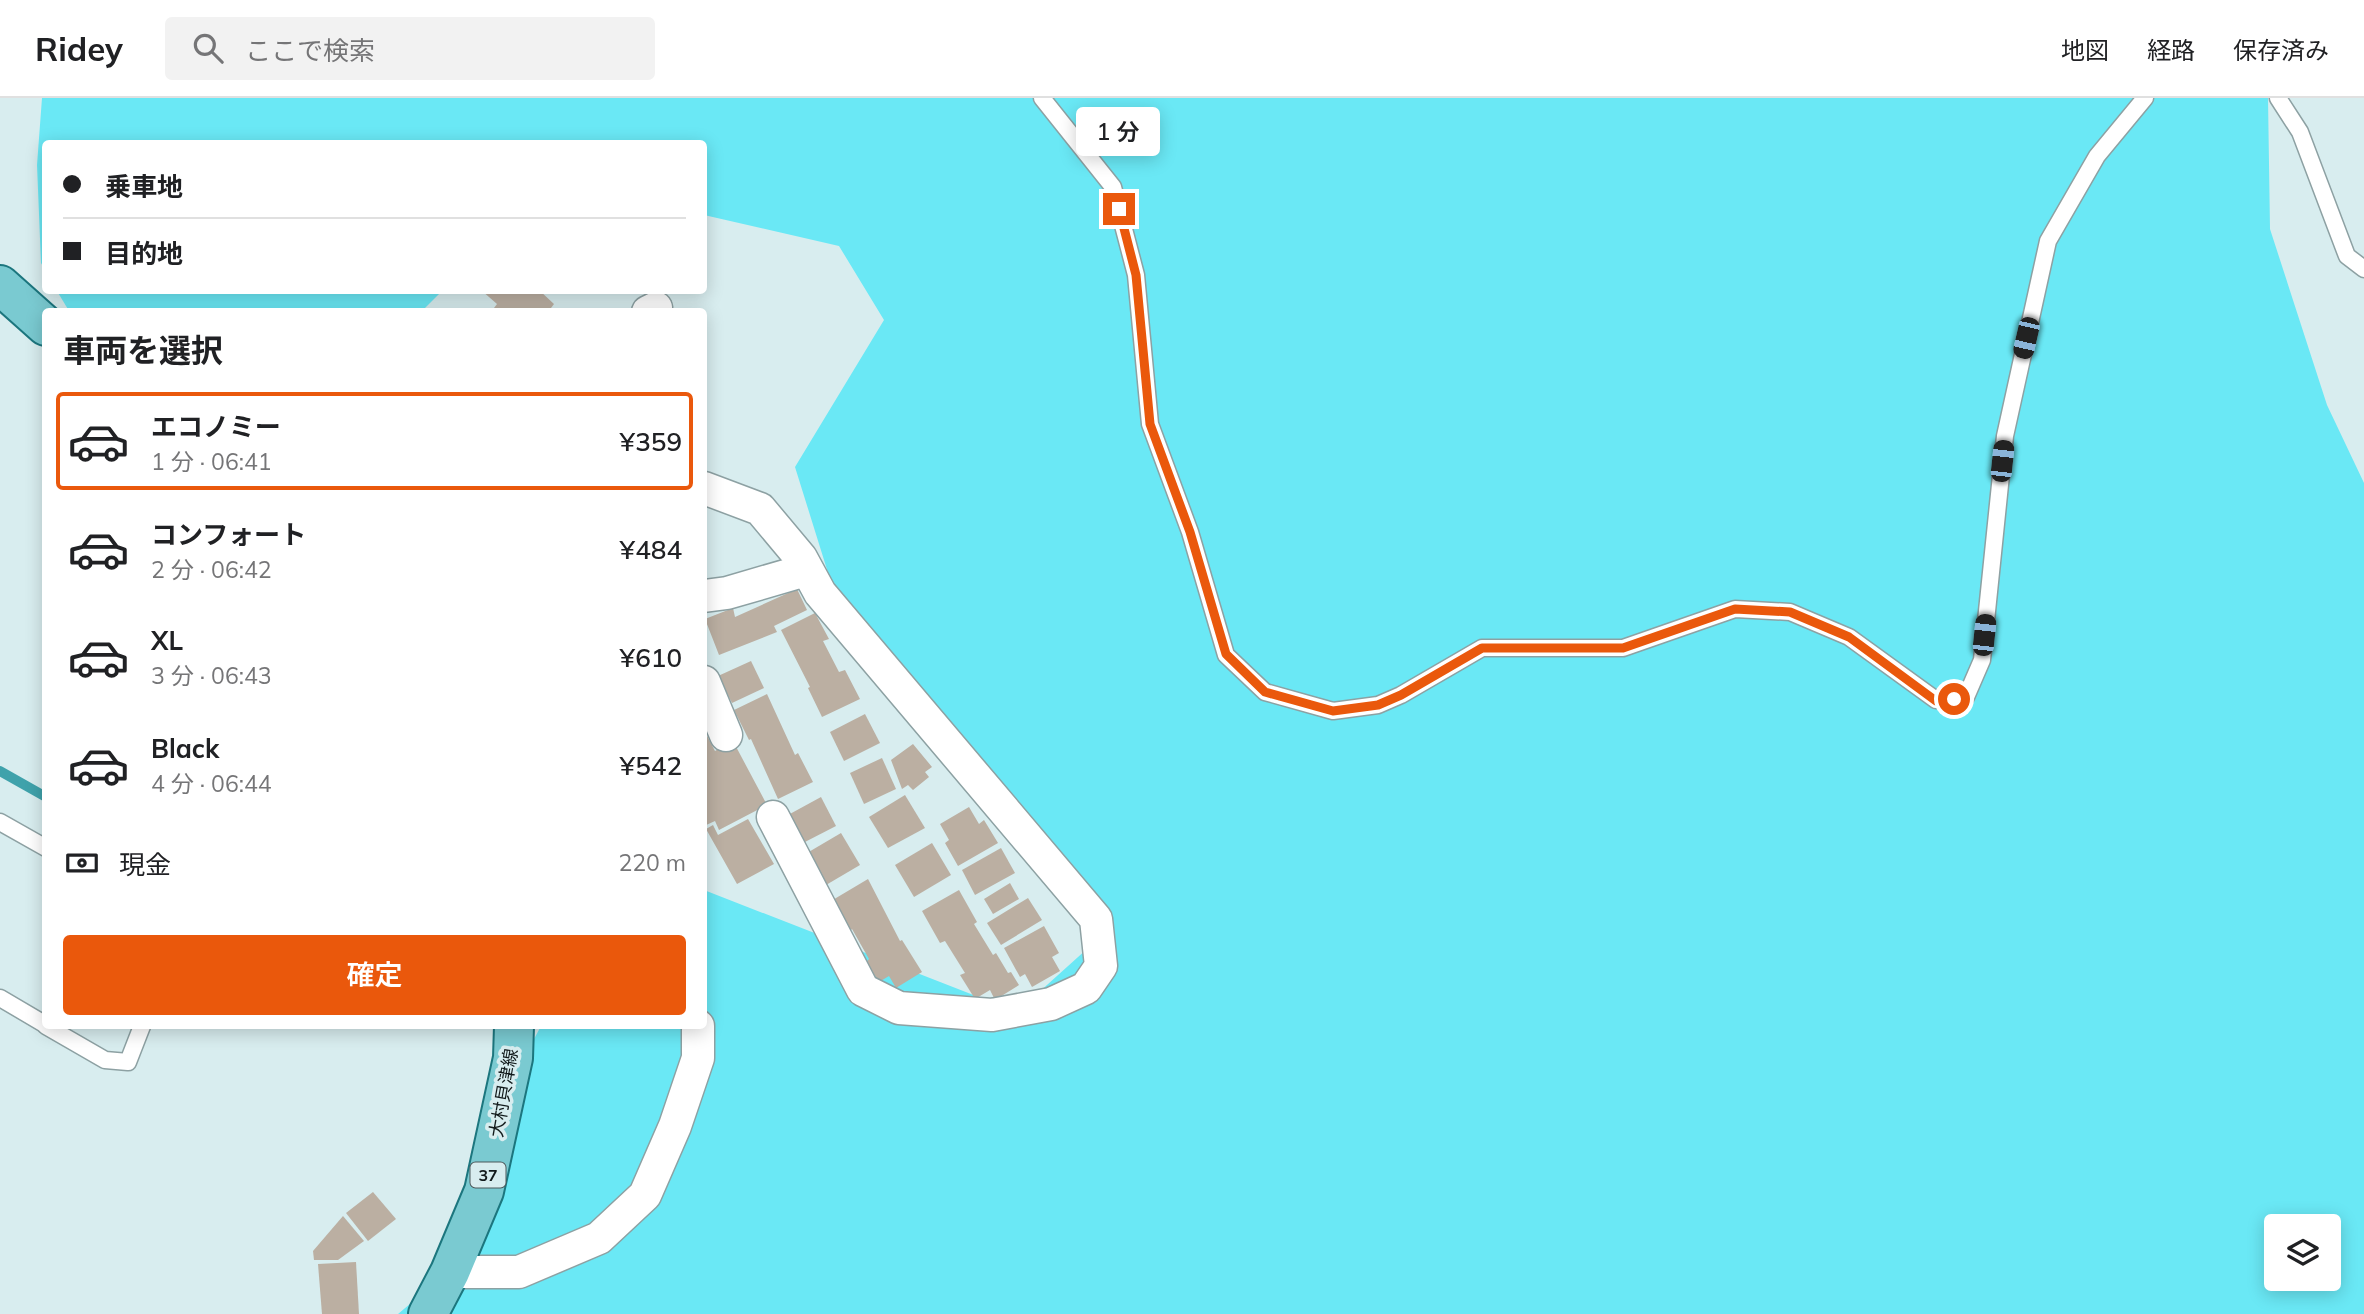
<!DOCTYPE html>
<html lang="ja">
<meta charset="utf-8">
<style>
body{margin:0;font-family:Mulish,"Noto Sans JP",sans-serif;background:#f2f2f2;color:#202124;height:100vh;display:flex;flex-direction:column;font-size:26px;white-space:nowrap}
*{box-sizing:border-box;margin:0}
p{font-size:23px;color:#757577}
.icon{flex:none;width:38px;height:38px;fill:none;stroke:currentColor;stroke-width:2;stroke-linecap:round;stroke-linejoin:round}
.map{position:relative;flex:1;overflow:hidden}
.sheet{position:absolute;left:42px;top:210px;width:665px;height:721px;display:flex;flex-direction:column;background:#fff;border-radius:7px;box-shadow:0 4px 18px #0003}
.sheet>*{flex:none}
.top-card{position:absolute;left:42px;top:42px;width:665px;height:154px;border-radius:7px;box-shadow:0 4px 18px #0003;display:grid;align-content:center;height:154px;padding:0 21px;background:#fff}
.tools{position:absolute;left:2264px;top:1116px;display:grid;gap:14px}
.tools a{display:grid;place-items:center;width:77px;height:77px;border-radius:7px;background:#fff;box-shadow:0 4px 18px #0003;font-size:35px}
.end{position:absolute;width:32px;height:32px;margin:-16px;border:9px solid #ea580c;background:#fff;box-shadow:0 0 0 4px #fff}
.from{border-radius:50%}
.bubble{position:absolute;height:49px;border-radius:7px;background:#fff;box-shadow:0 4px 18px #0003;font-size:23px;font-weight:600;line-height:49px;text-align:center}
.car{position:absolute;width:21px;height:42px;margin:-21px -10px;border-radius:9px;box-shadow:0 0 5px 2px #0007;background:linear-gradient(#222 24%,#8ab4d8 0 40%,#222 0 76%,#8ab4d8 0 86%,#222 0)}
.top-card b{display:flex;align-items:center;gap:24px;height:66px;font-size:26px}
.top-card b+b{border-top:2px solid #e0e0e0}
.top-card i{width:18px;height:18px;background:#202124}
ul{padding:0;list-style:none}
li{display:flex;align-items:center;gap:21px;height:98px;margin:0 14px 10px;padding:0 7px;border:4px solid transparent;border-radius:7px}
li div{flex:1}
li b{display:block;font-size:26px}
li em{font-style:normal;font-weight:600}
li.on{border-color:#ea580c}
li>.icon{width:63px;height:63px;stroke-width:1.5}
h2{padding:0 21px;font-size:32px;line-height:84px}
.pay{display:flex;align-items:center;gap:18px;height:77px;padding:0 21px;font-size:26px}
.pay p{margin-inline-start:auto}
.action{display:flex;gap:14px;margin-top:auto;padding:14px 21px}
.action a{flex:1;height:80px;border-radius:7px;background:#ea580c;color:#fff;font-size:28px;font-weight:600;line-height:80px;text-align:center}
header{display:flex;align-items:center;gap:42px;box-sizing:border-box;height:98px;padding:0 35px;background:#fff;border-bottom:2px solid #e0e0e0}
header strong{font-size:33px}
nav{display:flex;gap:38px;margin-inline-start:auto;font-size:24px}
.search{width:490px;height:63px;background:#f2f2f2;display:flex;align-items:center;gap:18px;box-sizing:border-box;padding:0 24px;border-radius:7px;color:#757577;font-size:26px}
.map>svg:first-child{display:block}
</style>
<header>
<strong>Ridey</strong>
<div class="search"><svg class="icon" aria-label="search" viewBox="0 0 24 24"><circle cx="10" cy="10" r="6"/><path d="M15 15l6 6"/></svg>ここで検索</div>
<nav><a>地図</a><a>経路</a><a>保存済み</a></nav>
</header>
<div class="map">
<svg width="2364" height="1216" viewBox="0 0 2364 1216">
<rect width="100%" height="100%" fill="#d8edef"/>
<g fill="#6ae8f5" fill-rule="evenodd">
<path d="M 42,0 L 2268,0 L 2270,131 L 2327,307 L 2364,385 L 2364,1216 L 398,1216 L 448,1174 L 513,980 L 541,928 L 704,928 L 704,792 L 1017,914 L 1108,832 L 834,494 L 795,369 L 884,222 L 839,148 L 704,117 L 704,46 L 46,46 L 45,172 L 41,165 L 37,67 ZM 2277,1129 L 2329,1129 L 2329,1181 L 2277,1181 Z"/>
<path d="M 57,193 L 442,193 L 421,214 L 69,213 Z"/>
</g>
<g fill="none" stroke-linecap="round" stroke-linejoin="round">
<path stroke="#3fa2ab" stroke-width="10" d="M 0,673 L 46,699"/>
</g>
<g fill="#bbafa2">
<path d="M 481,192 L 539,192 L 554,206 L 548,214 L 491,214 L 497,206 Z"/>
<path d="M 797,491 L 807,512 L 774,528 L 777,534 L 719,557 L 705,521 L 733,510 L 735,519 Z"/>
<path d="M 815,515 L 829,541 L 823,543 L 839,574 L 845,572 L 860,601 L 822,619 L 808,590 L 810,589 L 781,532 Z"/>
<path d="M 751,563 L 764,590 L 732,605 L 718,578 Z"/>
<path d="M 767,596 L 795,657 L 798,655 L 813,684 L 778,701 L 751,641 L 749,642 L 734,612 Z"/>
<path d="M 865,616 L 880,645 L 844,663 L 830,634 Z"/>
<path d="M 704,632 L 715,653 L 733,643 L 767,707 L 719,732 L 715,723 L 704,728 Z"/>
<path d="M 913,646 L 932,669 L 925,674 L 929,679 L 913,692 L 908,687 L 902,691 L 891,662 Z"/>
<path d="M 882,660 L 896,691 L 864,706 L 850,675 Z"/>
<path d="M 905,697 L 925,730 L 888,750 L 869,719 Z"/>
<path d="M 821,699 L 836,728 L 803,745 L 788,717 Z"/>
<path d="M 969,709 L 979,726 L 984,722 L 998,745 L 958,768 L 945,745 L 949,742 L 940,726 Z"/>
<path d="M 748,721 L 774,766 L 737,786 L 706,731 L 713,727 L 718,737 Z"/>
<path d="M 841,735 L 860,767 L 826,787 L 807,755 Z"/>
<path d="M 932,745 L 951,777 L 914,799 L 895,767 Z"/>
<path d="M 1001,750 L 1015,775 L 975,797 L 962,772 Z"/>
<path d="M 868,781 L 900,843 L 902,842 L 922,874 L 896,890 L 889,878 L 879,884 L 866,864 L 869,861 L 852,831 L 850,833 L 831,803 Z"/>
<path d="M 1010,785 L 1019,801 L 993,816 L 984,801 Z"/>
<path d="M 959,792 L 977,824 L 974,826 L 993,857 L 996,855 L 1008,875 L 1011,874 L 1019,887 L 995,902 L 990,892 L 975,901 L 960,877 L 965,875 L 945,843 L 940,845 L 922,813 Z"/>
<path d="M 1028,800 L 1042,822 L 1001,847 L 987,825 Z"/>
<path d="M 1044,828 L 1059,855 L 1052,859 L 1060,873 L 1032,889 L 1025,876 L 1020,879 L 1004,850 Z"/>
<path d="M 373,1094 L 396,1121 L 368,1143 L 346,1115 Z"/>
<path d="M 343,1118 L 364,1143 L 338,1162 L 314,1162 L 313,1153 Z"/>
<path d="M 356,1164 L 359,1216 L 322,1216 L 318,1166 Z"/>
</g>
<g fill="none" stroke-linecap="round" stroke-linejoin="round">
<g stroke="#8da1a3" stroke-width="19">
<g id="service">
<path d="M 1042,0 L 1113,89 L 1136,177 L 1150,326 L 1190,434 L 1226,557 L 1265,594 L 1333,613 L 1378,607 L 1401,597 L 1482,550 L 1623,550 L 1735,511 L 1790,514 L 1849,539 L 1936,602 L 1966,599 L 1982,562 L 2005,338 L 2048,143 L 2097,58 L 2145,0"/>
<path d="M 2278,0 L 2300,34 L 2347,158 L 2364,171"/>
<path d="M 0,724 L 46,750"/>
<path d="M 0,900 L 46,927"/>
<path d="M 46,928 L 105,962 L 128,964 L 142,928"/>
</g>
</g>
<g stroke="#8da1a3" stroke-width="35">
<g id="minor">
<path d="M 648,214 L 656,210"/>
<path d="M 704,390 L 760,411 L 801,460 L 820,495 L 1096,821 L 1101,868 L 1086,890 L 1051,906 L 992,917 L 899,910 L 863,892 L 773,719"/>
<path d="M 704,498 L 727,495 L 806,472"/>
<path d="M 704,584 L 726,637"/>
<path d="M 450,1174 L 519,1174 L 599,1140 L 645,1097 L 675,1028 L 698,960 L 698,928"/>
</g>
</g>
<g stroke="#1c767e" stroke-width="42">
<g id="primary">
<path d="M 0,187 L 46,228"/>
<path d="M 428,1216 L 450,1174 L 484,1093 L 513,960 L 514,928"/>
</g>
</g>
<use href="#service" stroke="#fff" stroke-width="16"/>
<use href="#minor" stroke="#fff" stroke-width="32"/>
<use href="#primary" stroke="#7acad1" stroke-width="38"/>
</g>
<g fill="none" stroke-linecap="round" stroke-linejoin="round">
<path stroke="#ea580c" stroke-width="9" d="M 1119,111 L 1136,177 L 1150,326 L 1190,434 L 1226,556 L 1265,594 L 1333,613 L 1378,607 L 1401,597 L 1482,550 L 1623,550 L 1735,511 L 1790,514 L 1849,539 L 1936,603 L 1954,601"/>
</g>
<g text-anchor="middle" stroke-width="7" stroke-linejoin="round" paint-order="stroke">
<rect fill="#d8edef" stroke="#4d595b" stroke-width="2" x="470.5" y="1064.5" width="35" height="25" rx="5"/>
<g font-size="16" font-weight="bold" fill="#121a1b">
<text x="488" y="1083">37</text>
</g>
<g font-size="18" fill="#121a1b" stroke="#d8edef">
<text transform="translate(504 995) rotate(-80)" y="6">大村貝津線</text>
</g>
</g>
</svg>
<div class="tools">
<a><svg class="icon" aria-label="layers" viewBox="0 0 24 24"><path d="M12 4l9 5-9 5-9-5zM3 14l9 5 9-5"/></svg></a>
</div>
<i class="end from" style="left:1954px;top:601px"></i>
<i class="end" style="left:1119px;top:111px"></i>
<div class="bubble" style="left:1076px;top:9px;width:84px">1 分</div>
<i class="car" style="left:2026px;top:240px;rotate:193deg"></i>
<i class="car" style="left:2002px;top:363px;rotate:6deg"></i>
<i class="car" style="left:1984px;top:537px;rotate:6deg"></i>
<div class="top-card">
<b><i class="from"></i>乗車地</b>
<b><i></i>目的地</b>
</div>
<section class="sheet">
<h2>車両を選択</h2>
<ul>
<li class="on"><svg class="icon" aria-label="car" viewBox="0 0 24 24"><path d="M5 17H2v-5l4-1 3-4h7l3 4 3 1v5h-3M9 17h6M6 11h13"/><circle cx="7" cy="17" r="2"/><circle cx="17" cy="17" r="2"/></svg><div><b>エコノミー</b><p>1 分 · 06:41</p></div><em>¥359</em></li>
<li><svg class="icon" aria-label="car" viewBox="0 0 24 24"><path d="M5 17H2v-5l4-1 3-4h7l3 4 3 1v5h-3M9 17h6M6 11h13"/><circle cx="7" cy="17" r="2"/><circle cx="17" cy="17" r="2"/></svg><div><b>コンフォート</b><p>2 分 · 06:42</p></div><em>¥484</em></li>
<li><svg class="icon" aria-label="car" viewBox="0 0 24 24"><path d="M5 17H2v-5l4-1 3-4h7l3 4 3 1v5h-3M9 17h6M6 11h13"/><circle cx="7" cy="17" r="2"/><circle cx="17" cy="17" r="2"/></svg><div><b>XL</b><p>3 分 · 06:43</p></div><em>¥610</em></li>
<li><svg class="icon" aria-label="car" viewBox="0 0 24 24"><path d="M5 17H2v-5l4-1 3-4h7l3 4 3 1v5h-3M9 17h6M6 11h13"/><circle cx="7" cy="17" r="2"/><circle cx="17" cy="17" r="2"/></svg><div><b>Black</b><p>4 分 · 06:44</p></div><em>¥542</em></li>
</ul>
<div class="pay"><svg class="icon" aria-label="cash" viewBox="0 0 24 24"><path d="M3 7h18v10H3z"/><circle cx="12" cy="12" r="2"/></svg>現金<p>220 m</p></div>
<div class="action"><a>確定</a></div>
</section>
</div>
